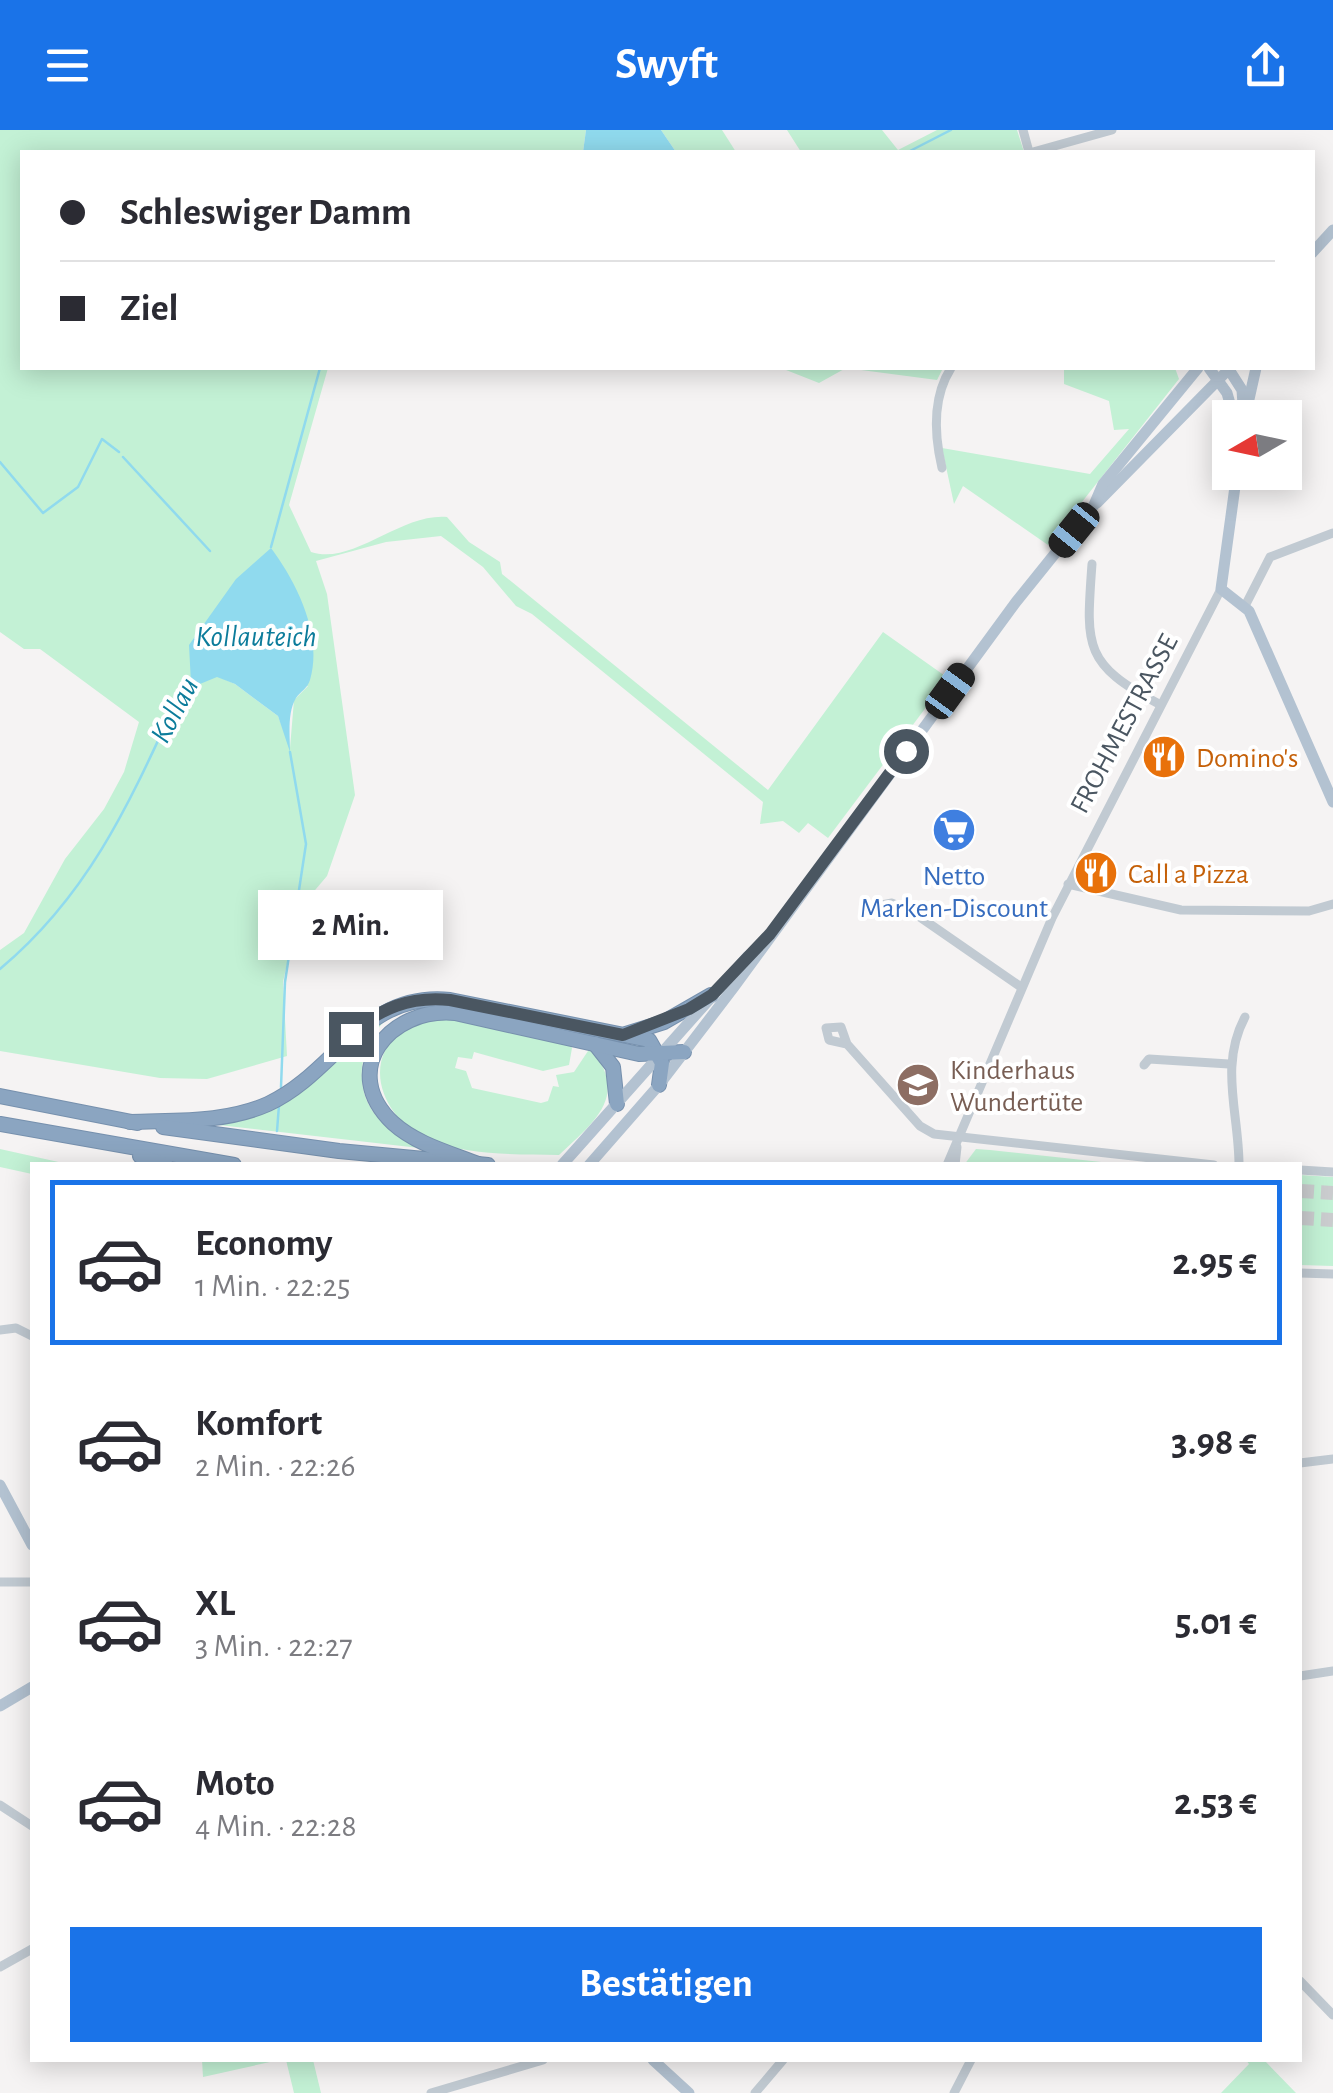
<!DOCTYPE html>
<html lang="de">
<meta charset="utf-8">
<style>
body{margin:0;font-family:"Alegreya Sans",sans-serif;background:#f7f7f7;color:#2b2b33;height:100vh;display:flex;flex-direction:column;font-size:38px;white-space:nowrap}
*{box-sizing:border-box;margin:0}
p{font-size:32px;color:#7c7c81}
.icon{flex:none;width:55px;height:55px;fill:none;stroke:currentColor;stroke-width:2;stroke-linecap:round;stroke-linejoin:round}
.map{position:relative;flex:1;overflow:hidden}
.side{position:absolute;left:30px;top:1032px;width:1272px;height:900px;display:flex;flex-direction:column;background:#fff;border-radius:0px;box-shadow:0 5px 25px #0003}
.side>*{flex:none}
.banner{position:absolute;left:20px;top:20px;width:1295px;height:220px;border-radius:0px;box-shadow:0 5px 25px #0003;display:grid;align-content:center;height:220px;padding:0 40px;background:#fff}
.needle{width:65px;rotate:261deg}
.fabs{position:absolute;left:1212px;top:270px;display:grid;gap:20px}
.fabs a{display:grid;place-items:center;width:90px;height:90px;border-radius:0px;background:#fff;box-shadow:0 5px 25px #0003;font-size:50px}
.end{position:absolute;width:45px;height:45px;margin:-22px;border:12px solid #4a5661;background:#fff;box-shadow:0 0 0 5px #fff}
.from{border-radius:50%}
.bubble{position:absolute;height:70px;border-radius:0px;background:#fff;box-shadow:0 5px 25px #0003;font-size:32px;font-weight:700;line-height:70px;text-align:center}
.car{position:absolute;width:30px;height:60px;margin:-30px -15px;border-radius:12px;box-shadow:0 0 8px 2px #0007;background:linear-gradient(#222 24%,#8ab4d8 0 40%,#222 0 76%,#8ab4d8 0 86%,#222 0)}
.banner b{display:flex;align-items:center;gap:35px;height:95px;font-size:38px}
.banner b+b{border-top:2px solid #e1e1e2}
.banner i{width:25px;height:25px;background:#2b2b33}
ul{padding:18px 0 0;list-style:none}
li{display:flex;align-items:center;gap:30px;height:165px;margin:0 20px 15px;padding:0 20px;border:5px solid transparent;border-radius:0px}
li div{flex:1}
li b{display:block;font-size:38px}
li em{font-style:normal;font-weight:700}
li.on{border-color:#1a73e8}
li>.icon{width:90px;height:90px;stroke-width:1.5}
.cta{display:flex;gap:20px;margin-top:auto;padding:20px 40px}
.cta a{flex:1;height:115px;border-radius:0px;background:#1a73e8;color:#fff;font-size:40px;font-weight:700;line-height:115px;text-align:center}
header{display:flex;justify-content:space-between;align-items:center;height:130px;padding:0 40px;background:#1a73e8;color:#fff;font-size:45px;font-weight:700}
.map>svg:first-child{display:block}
</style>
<header><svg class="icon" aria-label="menu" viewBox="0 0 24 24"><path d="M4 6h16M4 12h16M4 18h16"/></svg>Swyft<svg class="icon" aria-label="share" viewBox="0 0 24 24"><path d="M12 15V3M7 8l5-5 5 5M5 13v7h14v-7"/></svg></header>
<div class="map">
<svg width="1333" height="1963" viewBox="0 0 1333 1963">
<rect width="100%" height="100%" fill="#f5f3f3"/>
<g fill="#c3f1d5" fill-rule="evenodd">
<path d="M 0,0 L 586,0 L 583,22 L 22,22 L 22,238 L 328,238 L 289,375 L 311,422 C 353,436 400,383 447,387 L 469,412 L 500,432 L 502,444 L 768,660 L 883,502 L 948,548 L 828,708 L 808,693 L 799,703 L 783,691 L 760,694 L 763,672 L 532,484 L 516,476 L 483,437 L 441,406 L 386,412 L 316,431 L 327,464 L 355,665 L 327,746 L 299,779 L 283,852 L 287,926 L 207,949 L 160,948 L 0,921 L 0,820 L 24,803 L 65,729 L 104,679 L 124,642 L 139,592 L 40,519 L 24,519 L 0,502 ZM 217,546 L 308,556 L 294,570 L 290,618 L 278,586 L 235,554 Z"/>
<path d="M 661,0 L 722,0 L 736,22 L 676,22 Z"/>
<path d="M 787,0 L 882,0 L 898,20 L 937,0 L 1017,0 L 1024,22 L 801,22 Z"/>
<path d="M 781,238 L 943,238 L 937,250 L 846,238 L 819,253 Z"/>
<path d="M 1064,238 L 1175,238 L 1179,249 L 1048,415 L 963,356 L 954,374 L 942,318 L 1090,344 L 1129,299 L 1114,300 L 1109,271 L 1064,254 Z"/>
<path d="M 387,889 C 359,914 351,961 380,990 C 393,1004 411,1011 428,1019 L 210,994 L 251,986 L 358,905 Z"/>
<path d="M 454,889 L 569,913 L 572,918 L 569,935 L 543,941 L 474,922 L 472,929 L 458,927 L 455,938 L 466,941 L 472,958 L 541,973 L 548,971 L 553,956 L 559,957 L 556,945 L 574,942 L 590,918 C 630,965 595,991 559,1025 C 517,1024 469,1026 429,1010 C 385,991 359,934 402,900 C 417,889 437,890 454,889 Z"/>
<path d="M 0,1019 L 72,1035 L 32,1035 L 32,1044 L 0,1037 Z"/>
<path d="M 976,1019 L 990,1020 L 1129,1035 L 964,1035 Z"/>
<path d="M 1300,1045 L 1333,1047 L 1333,1136 L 1300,1135 Z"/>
<path d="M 202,1930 L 279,1930 L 203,1947 Z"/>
<path d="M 286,1930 L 313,1930 L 321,1963 L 294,1963 Z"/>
<path d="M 1246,1930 L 1264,1930 L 1296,1963 L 1221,1963 L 1249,1934 Z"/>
</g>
<g fill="#90daee">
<path d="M 586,0 L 661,0 L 676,22 L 583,22 Z"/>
<path d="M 271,418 C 297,453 323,505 310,550 C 307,559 301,561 296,568 C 287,583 290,606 290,622 L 278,586 L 235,554 L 217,547 L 195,556 L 191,553 L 189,515 L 236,449 Z"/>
</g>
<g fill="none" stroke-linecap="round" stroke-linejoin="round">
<g stroke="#90daee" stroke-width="2.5">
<path d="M 908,22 L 951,0"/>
<path d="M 123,327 L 210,421"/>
<path d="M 0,332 L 43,383 L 78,357 L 102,309 L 119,322"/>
<path d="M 271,417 L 320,238"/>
<path d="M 0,839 C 92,762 132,667 181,561 L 191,553"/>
<path d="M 281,957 L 285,852 L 306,714 L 290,622"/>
<path d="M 277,1001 L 279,975"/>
</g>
<g stroke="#caccce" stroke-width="14" stroke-dasharray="14 7" stroke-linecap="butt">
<path d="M 1300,1061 L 1333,1063"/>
<path d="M 1300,1088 L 1333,1090"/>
</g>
<g stroke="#7690ad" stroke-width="16">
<g id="highway">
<path d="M 626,904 L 664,892 L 711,865"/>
<path d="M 595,914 L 613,937 L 617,974"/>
<path d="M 0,966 L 137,993"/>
<path d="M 130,992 C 177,990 225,993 268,974 C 337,942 363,861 450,870 L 649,910 L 662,933 L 659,955"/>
<path d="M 0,994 L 234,1035"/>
<path d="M 163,997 L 339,1021 L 488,1035"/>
<path d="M 140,1026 L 166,1035"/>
<path d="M 478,1034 C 450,1023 416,1014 393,993 C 338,941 389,877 455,883 L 639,924 L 684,922"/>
</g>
</g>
<g stroke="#c1cad2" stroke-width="9">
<path d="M 1023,0 L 1029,22"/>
<path d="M 1033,22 L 1112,0"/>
<path d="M 942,338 C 934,304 932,268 951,238"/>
<path d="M 1092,434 C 1086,516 1083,534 1159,574"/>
<path d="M 1245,476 L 1270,427 L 1333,403"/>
<path d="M 1068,754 L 1181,780 L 1309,781 L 1333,774"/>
<path d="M 876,776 L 892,773 L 914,783 L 1021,857"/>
<path d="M 847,914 L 841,897 L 826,898 L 829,910 L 847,914 L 920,996 L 934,1004 L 1214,1035"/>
<path d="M 1144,935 L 1149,929 L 1229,934"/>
<path d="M 947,1035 L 1052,788 L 1221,459"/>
<path d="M 955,1035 L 957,1017"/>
<path d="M 1239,1035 C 1239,983 1219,936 1245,887"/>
<path d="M 1300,1040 L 1333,1042"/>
<path d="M 1300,1143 L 1333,1144"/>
<path d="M 0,1200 L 16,1198 L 32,1206"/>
<path d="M 1300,1333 L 1333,1329"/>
<path d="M 0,1452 L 32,1452"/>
<path d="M 1300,1546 L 1333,1541"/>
<path d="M 0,1675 L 32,1696"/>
<path d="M 0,1837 L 32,1819"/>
<path d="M 1300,1851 L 1333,1885"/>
<path d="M 431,1963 L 543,1930"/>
<path d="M 755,1963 L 783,1930"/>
<path d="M 954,1963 L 971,1930"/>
</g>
<g stroke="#b3c2d1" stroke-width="11">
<path d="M 1312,123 L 1333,100"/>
<path d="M 1209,238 L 1227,263 L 1234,288"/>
<path d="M 1228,238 L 1242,260 L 1244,288"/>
<path d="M 1247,278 L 1256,238"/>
<path d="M 1237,342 L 1221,459 L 1249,481 L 1333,672"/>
<path d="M 1097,373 L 1230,238"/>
<path d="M 562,1035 L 748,826"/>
<path d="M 589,1035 L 659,955 L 734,857 L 1016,472 L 1094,375 L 1103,354 L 1198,238"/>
<path d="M 0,1355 L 32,1415"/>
<path d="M 0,1576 L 32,1557"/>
<path d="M 653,1930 L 689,1963"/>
</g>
<use href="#highway" stroke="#8ba5c1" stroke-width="14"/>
</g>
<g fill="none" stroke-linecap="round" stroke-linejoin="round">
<path stroke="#4a5661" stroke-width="12" d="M 351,904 C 380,878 410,866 450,870 L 623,905 L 689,879 L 712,865 L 770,804 L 906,621"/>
</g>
<defs>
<g id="restaurant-disc" transform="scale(2.25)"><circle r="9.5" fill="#e8710a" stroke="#fff"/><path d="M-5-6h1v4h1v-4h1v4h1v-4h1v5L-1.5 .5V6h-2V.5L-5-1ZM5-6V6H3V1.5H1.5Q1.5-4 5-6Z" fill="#fff"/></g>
<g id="supermarket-disc" transform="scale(2.25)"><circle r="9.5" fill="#3f7fe0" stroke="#fff"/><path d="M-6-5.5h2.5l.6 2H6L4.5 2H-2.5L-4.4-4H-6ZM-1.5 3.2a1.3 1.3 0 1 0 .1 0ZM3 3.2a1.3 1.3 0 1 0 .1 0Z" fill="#fff"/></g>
<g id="school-disc" transform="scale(2.25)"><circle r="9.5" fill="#8d6e63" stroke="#fff"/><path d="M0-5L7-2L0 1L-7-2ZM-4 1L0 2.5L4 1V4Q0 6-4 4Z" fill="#fff"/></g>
</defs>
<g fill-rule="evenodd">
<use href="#restaurant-disc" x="1164" y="627"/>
<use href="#supermarket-disc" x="954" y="700"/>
<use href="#restaurant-disc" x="1096" y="743"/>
<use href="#school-disc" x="918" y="955"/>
</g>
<g text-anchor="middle" stroke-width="8" stroke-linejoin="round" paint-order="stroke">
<g font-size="28" fill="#4a5661" stroke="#fff">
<text transform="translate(1123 593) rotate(-62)" y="10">FROHMESTRASSE</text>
</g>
<g font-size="28" fill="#c56008" stroke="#fff" text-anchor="start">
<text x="1196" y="637">Domino's</text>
<text x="1128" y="753">Call a Pizza</text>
</g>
<g font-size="28" fill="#366cbe" stroke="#fff">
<text x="954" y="755">Netto<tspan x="954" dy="32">Marken-Discount</tspan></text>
</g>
<g font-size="28" fill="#785e54" stroke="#fff" text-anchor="start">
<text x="950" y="949">Kinderhaus<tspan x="950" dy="32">Wundertüte</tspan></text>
</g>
<g font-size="30" font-style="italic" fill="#0c7c9b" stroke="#fff">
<text x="256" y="516">Kollauteich</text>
<text transform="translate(174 580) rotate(-62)" y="10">Kollau</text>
</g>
</g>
</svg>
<div class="fabs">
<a><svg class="needle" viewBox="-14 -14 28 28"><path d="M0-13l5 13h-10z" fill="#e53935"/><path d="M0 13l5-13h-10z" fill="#7c7c81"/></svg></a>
</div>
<i class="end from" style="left:906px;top:621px"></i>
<i class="end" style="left:351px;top:904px"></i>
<div class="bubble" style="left:258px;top:760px;width:185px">2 Min.</div>
<i class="car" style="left:1074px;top:400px;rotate:219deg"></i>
<i class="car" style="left:950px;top:561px;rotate:36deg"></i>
<div class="banner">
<b><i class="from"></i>Schleswiger Damm</b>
<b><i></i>Ziel</b>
</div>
<section class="side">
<ul>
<li class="on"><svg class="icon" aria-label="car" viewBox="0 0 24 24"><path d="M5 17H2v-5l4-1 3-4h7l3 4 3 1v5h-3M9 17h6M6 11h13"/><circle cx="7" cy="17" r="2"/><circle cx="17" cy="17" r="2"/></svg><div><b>Economy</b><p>1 Min. · 22:25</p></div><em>2.95 €</em></li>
<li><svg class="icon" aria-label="car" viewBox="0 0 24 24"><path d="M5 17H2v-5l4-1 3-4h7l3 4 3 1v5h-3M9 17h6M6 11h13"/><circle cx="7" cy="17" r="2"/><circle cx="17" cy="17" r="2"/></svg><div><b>Komfort</b><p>2 Min. · 22:26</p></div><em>3.98 €</em></li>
<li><svg class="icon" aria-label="car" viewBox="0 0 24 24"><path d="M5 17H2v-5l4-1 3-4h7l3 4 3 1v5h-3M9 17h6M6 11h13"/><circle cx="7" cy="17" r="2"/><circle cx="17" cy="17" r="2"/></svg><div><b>XL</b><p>3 Min. · 22:27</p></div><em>5.01 €</em></li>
<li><svg class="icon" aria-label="car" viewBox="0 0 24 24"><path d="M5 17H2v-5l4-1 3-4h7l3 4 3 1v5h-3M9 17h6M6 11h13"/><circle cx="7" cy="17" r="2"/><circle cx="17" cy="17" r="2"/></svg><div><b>Moto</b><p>4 Min. · 22:28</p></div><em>2.53 €</em></li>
</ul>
<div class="cta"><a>Bestätigen</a></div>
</section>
</div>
